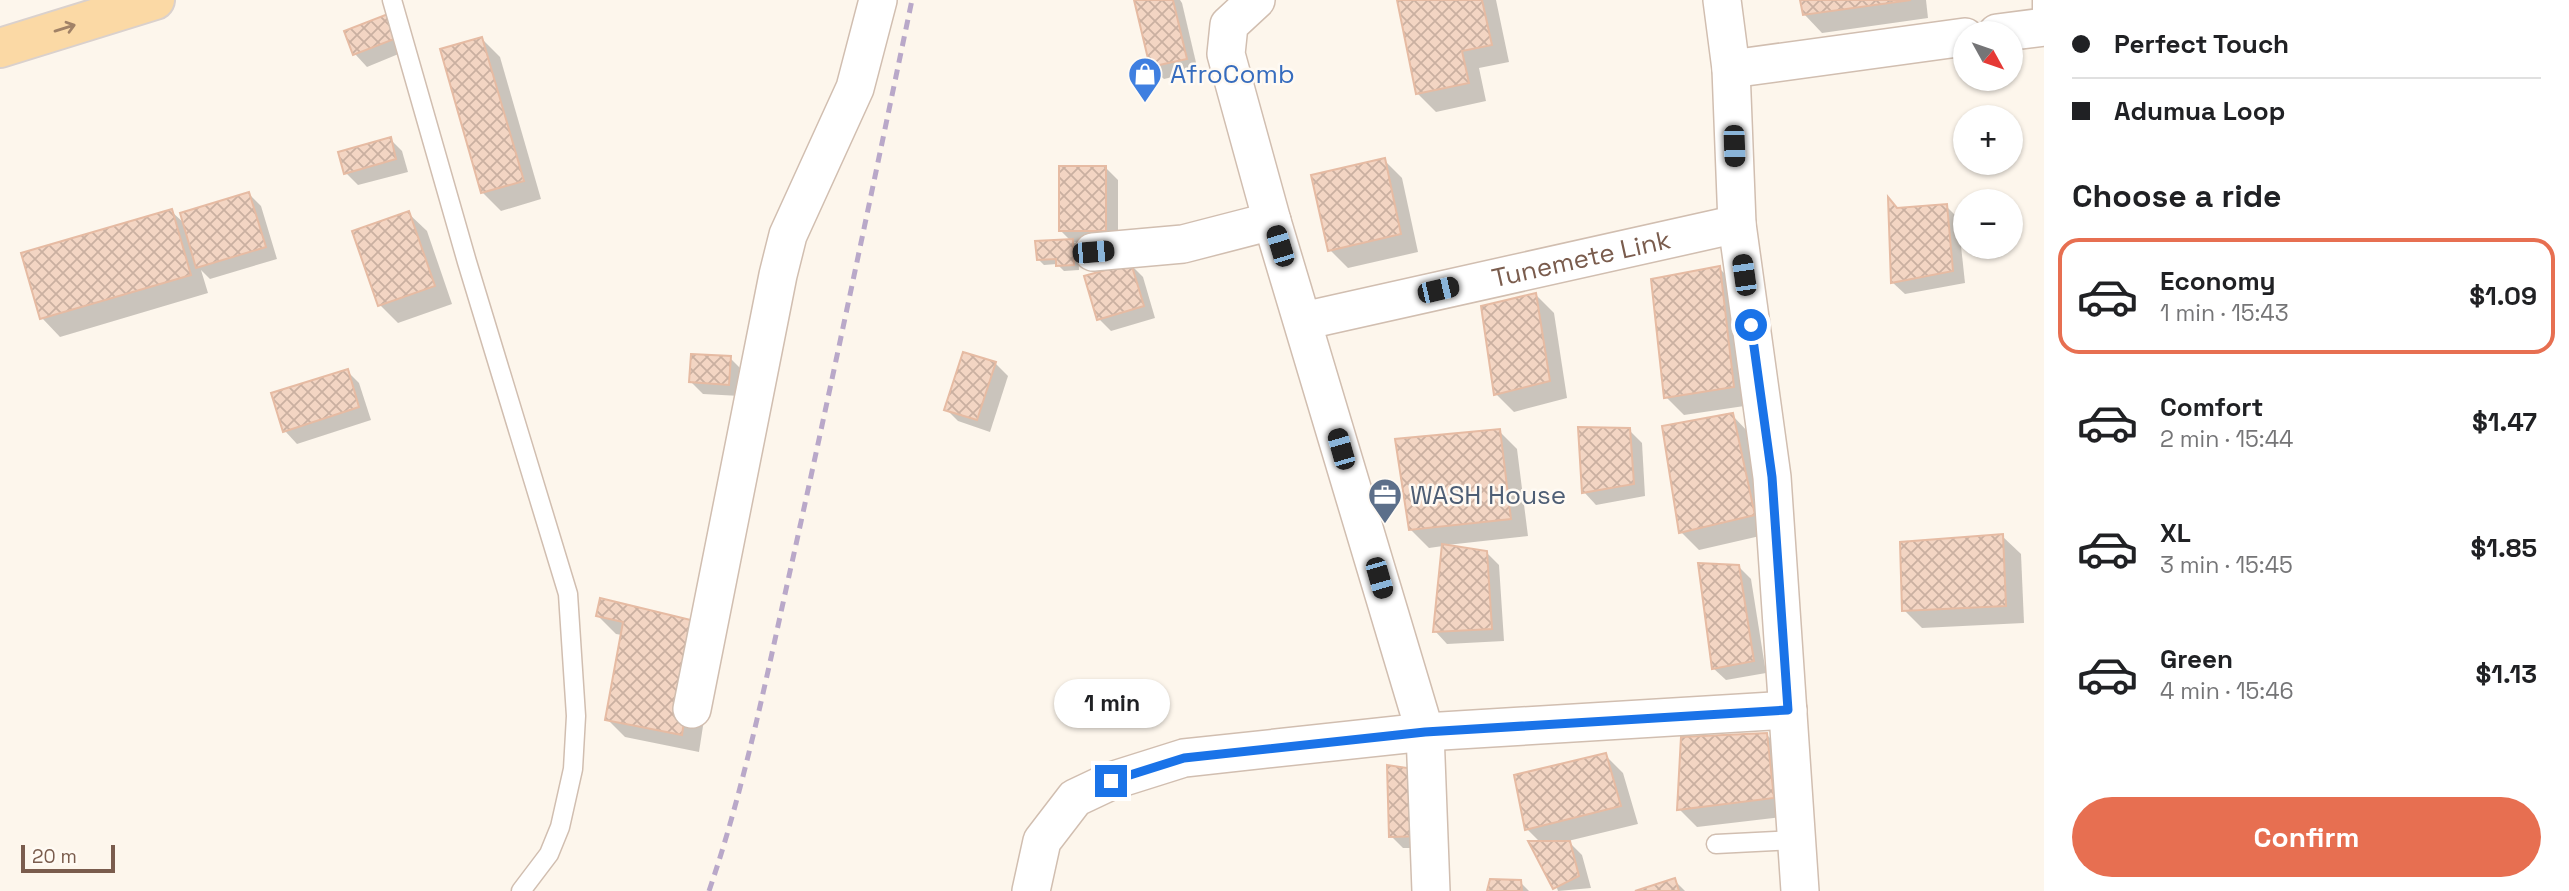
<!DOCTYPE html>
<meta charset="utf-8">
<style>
body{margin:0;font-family:"Space Grotesk",sans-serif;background:#f2f2f2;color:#202124;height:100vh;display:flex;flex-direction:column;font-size:26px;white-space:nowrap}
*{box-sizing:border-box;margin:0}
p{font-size:23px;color:#757577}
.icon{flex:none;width:38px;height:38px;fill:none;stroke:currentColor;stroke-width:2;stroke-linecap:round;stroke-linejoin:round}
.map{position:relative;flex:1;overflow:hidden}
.sheet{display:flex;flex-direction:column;background:#fff;width:525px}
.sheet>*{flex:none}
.banner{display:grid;align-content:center;height:154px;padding:0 28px;background:#fff}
.needle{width:46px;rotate:130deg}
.fabs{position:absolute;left:1953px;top:21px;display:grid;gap:14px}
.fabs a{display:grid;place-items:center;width:70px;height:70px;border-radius:50%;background:#fff;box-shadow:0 2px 5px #0004;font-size:35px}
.scale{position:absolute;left:21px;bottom:18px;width:94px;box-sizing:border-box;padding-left:7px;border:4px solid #7a5c4d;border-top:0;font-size:19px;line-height:24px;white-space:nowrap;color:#7a5c4d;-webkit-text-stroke:5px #fffaf3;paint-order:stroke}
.end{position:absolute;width:32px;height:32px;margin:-16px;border:9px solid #1a73e8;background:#fff;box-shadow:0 0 0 4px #fff}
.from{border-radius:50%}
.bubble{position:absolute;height:49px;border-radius:24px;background:#fff;box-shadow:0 2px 5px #0004;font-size:23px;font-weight:600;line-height:49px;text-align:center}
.car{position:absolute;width:21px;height:42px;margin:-21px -10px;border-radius:9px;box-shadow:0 0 5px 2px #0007;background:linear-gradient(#222 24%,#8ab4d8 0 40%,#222 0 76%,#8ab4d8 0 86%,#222 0)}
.banner b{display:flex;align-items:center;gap:24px;height:66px;font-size:26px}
.banner b+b{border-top:2px solid #e0e0e0}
.banner i{width:18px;height:18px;background:#202124}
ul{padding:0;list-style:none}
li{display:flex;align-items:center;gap:21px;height:116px;margin:0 14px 10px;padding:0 14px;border:4px solid transparent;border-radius:21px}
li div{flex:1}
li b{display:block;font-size:26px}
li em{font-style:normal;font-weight:600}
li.current{border-color:#e76f51}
li>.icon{width:63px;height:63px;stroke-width:1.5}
h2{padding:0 28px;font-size:32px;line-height:84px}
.primary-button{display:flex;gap:14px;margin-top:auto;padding:14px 28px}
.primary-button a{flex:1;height:80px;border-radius:42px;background:#e76f51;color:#fff;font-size:28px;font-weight:600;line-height:80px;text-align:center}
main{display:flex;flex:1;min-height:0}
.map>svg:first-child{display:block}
</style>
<main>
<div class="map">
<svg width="2044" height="891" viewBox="0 0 2044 891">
<defs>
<pattern id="building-cross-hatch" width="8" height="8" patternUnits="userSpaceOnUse" patternTransform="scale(1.75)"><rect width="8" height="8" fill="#f3d5c3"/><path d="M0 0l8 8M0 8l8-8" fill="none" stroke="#cab0a1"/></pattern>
</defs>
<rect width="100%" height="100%" fill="#fdf6ec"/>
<g fill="#0003">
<path d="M 1136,0 L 1180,0 L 1182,3 L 1198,71 L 1164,79 L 1151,67 Z"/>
<path d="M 1399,0 L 1496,0 L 1509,62 L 1479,68 L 1486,101 L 1436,112 L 1418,94 Z"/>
<path d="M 1802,0 L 1926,0 L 1928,18 L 1822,33 L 1804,14 Z"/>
<path d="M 392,14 L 413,48 L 367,67 L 355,54 L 346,32 Z"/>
<path d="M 482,39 L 500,57 L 541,199 L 501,211 L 483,193 Z"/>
<path d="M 390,139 L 402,151 L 408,172 L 358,185 L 346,173 Z"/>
<path d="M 1384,160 L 1402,178 L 1418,252 L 1348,268 L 1330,250 Z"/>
<path d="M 1106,168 L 1118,180 L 1118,243 L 1074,242 L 1078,246 L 1079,270 L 1064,271 L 1057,264 L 1044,265 L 1038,259 L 1071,241 L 1060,230 Z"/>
<path d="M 249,194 L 261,206 L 277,259 L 210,279 L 201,270 L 208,293 L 60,337 L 42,318 L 171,211 L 186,225 Z"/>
<path d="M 1946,206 L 1958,218 L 1965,283 L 1905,294 L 1892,282 L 1898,209 Z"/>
<path d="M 408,213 L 427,231 L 452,304 L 398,323 L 380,305 Z"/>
<path d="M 1131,265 L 1143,277 L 1155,318 L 1111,331 L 1099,319 Z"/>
<path d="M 1719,268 L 1737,286 L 1751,405 L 1684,415 L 1666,397 Z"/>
<path d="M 1536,295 L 1554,313 L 1567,398 L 1514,412 L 1496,394 Z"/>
<path d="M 730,358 L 742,370 L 740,396 L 703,394 L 691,382 Z"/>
<path d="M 995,363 L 1008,376 L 990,432 L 958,421 L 946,409 Z"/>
<path d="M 347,371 L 359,383 L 371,420 L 297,444 L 285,431 L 273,394 Z"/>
<path d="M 1732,415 L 1750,434 L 1773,533 L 1699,550 L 1681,532 Z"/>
<path d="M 1629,430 L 1642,443 L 1645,496 L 1596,505 L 1584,492 Z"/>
<path d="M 1499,431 L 1517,449 L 1528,536 L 1447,545 L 1486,552 L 1499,565 L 1504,641 L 1447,644 L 1435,631 L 1443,546 L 1429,548 L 1410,529 Z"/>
<path d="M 2002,536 L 2021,554 L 2024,623 L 1922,628 L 1904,610 Z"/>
<path d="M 1739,567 L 1751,579 L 1766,673 L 1726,680 L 1713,668 Z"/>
<path d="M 598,616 L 716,642 L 699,752 L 625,737 L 607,719 L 622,635 L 616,634 Z"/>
<path d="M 1767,735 L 1785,753 L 1791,816 L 1697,827 L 1679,809 Z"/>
<path d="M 1605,755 L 1623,773 L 1638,824 L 1568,841 L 1582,855 L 1591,888 L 1558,891 L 1541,843 L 1527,829 Z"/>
<path d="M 1389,767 L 1438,848 L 1403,848 L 1391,836 Z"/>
<path d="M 1674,880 L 1685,891 L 1641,891 Z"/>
<path d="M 1520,882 L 1529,891 L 1489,891 Z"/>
</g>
<g fill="url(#building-cross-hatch)" stroke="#e6bba3" stroke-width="2">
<path d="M 1134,0 L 1173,0 L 1187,59 L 1150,67 Z"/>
<path d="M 1397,0 L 1482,0 L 1492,45 L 1462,51 L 1469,83 L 1416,94 Z"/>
<path d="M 1800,0 L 1911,0 L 1803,15 Z"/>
<path d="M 393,12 L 402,36 L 353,55 L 344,31 Z"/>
<path d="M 482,37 L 524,181 L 481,193 L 440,49 Z"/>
<path d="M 391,137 L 396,159 L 344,174 L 338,152 Z"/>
<path d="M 1385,158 L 1401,234 L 1328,251 L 1311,175 Z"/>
<rect x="1059" y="166" width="47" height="65"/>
<path d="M 249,192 L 266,247 L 196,268 L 180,213 Z"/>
<path d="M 1888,197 L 1897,208 L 1947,204 L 1953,271 L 1891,283 Z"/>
<path d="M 172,209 L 191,275 L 40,319 L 21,253 Z"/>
<path d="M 409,211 L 435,286 L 378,306 L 352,231 Z"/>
<path d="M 1073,239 L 1074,265 L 1056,266 L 1056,259 L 1037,260 L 1035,241 Z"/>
<path d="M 1131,263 L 1144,306 L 1097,320 L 1084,276 Z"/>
<path d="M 1720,266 L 1734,387 L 1664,398 L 1651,279 Z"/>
<path d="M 1536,293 L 1550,381 L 1494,395 L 1481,306 Z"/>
<path d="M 963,352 L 996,362 L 977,420 L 944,410 Z"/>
<path d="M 691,354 L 731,356 L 729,385 L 689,382 Z"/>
<path d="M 348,369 L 359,407 L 283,432 L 271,393 Z"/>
<path d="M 1733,413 L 1755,515 L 1679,533 L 1662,426 Z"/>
<path d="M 1578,427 L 1630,428 L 1634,484 L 1582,493 Z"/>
<path d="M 1500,429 L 1511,519 L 1409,530 L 1395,439 Z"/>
<path d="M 2003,534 L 2006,606 L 1902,611 L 1900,542 Z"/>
<path d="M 1442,544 L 1487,551 L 1492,629 L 1433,632 Z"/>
<path d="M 1698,563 L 1739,565 L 1754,661 L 1712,669 Z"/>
<path d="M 600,598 L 699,622 L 682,735 L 605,720 L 623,622 L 596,616 Z"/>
<path d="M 1767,733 L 1774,798 L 1677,810 L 1681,737 Z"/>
<path d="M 1606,753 L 1621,806 L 1525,830 L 1514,775 Z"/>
<path d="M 1387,765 L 1421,770 L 1426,836 L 1389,837 Z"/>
<path d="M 1528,841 L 1570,841 L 1579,876 L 1553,889 Z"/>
<path d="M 1675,878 L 1679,891 L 1635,891 Z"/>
<path d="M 1490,879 L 1521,880 L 1522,891 L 1487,891 Z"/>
</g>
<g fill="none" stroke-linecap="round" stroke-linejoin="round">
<g stroke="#d1beb0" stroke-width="21">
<g id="service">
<path d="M 392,0 L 467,262 L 568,594 L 576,716 L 573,769 L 560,827 L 549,854 L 521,891"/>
<path d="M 2042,27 L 2042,0"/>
<path d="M 1716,844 L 1796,840"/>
</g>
</g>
<g stroke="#d1beb0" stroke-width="40">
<g id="minor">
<path d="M 1256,0 L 1229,25 L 1226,54 L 1272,221 L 1425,732 L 1431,891"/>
<path d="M 1722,0 L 1731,69 L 1737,224 L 1772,477 L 1800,891"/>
<path d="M 1997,33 L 2044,27"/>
<path d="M 1731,69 L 1965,37"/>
<path d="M 1093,252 L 1183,244 L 1272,221"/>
<path id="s1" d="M 1303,321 L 1737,224"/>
<path d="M 692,709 L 778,275 L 788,235 L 855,88 L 878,0"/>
<path d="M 1031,891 L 1042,841 L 1075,798 L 1111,781 L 1184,758 L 1425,732 L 1788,710"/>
</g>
</g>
<g stroke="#dad1cd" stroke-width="42">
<path id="primary" d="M 0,48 L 155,0"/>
</g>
<use href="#service" stroke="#fff" stroke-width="18"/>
<use href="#minor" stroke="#fff" stroke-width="37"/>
<use href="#primary" stroke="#fbd9a5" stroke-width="38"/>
<path stroke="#b9a8c9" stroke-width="5" stroke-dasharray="10 7" stroke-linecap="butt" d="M 709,891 C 746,783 768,669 793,558 C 834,373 873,186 912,0"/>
</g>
<defs><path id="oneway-shaft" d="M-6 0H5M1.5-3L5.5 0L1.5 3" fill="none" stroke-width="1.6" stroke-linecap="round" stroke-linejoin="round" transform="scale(1.75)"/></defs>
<use stroke="#a18267" href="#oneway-shaft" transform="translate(65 28) rotate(-17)"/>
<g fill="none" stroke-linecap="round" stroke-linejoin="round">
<path stroke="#1a73e8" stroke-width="9" d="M 1111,781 L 1184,758 L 1425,732 L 1788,710 L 1772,477 L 1751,325"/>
</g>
<defs>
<g id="shop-pin" transform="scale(1.75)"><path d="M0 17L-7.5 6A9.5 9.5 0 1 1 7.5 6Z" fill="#3f7fe0" stroke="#fffaf3"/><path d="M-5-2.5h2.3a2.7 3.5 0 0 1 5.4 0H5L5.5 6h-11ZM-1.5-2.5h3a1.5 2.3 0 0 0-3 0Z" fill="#fff"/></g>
<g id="office-pin" transform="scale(1.75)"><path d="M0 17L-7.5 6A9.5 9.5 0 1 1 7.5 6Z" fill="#5c6f8a" stroke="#fffaf3"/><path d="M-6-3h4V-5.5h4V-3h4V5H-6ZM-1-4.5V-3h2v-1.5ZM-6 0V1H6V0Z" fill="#fff"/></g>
</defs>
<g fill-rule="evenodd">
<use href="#shop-pin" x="1145" y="74"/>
<use href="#office-pin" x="1385" y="495"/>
</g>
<g text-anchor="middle" stroke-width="5" stroke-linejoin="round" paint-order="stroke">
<g font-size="26" fill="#366cbe" stroke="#fffaf3" text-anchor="start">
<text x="1170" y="83">AfroComb</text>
</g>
<g font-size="26" fill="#7a5c4d" stroke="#fffaf3">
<text dy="9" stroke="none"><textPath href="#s1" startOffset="285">Tunemete Link</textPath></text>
</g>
<g font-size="26" fill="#4e5e75" stroke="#fffaf3" text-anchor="start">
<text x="1410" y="504">WASH House</text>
</g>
</g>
</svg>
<div class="fabs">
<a><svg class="needle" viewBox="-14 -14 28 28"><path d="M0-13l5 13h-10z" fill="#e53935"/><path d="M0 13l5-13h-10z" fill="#757577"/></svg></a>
<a>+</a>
<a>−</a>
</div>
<div class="scale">20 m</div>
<i class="end from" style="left:1751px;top:325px"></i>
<i class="end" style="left:1111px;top:781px"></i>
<div class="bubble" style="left:1054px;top:679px;width:116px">1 min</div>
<i class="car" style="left:1734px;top:146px;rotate:178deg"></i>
<i class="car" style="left:1280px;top:246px;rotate:343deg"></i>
<i class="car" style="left:1093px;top:252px;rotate:85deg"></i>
<i class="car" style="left:1744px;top:275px;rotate:352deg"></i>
<i class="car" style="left:1438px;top:290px;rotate:77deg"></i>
<i class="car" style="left:1341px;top:449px;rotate:344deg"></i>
<i class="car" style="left:1379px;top:578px;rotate:164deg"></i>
</div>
<section class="sheet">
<div class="banner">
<b><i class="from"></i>Perfect Touch</b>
<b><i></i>Adumua Loop</b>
</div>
<h2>Choose a ride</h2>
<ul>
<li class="current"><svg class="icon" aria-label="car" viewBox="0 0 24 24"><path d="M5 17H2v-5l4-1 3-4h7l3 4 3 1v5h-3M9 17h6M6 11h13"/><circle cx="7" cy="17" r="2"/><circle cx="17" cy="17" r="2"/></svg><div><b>Economy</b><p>1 min · 15:43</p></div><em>$1.09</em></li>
<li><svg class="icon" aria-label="car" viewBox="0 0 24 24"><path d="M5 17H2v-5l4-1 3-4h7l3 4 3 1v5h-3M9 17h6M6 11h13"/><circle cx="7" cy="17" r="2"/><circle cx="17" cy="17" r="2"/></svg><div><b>Comfort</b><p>2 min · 15:44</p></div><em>$1.47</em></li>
<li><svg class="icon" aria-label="car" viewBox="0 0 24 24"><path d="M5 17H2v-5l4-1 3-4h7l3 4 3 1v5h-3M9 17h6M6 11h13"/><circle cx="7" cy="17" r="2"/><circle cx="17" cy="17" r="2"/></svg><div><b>XL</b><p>3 min · 15:45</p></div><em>$1.85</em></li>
<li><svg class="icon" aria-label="car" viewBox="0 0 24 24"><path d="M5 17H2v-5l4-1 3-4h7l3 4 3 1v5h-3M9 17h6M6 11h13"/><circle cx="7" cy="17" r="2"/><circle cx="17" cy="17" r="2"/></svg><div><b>Green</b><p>4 min · 15:46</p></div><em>$1.13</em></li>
</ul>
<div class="primary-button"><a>Confirm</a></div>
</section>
</main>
